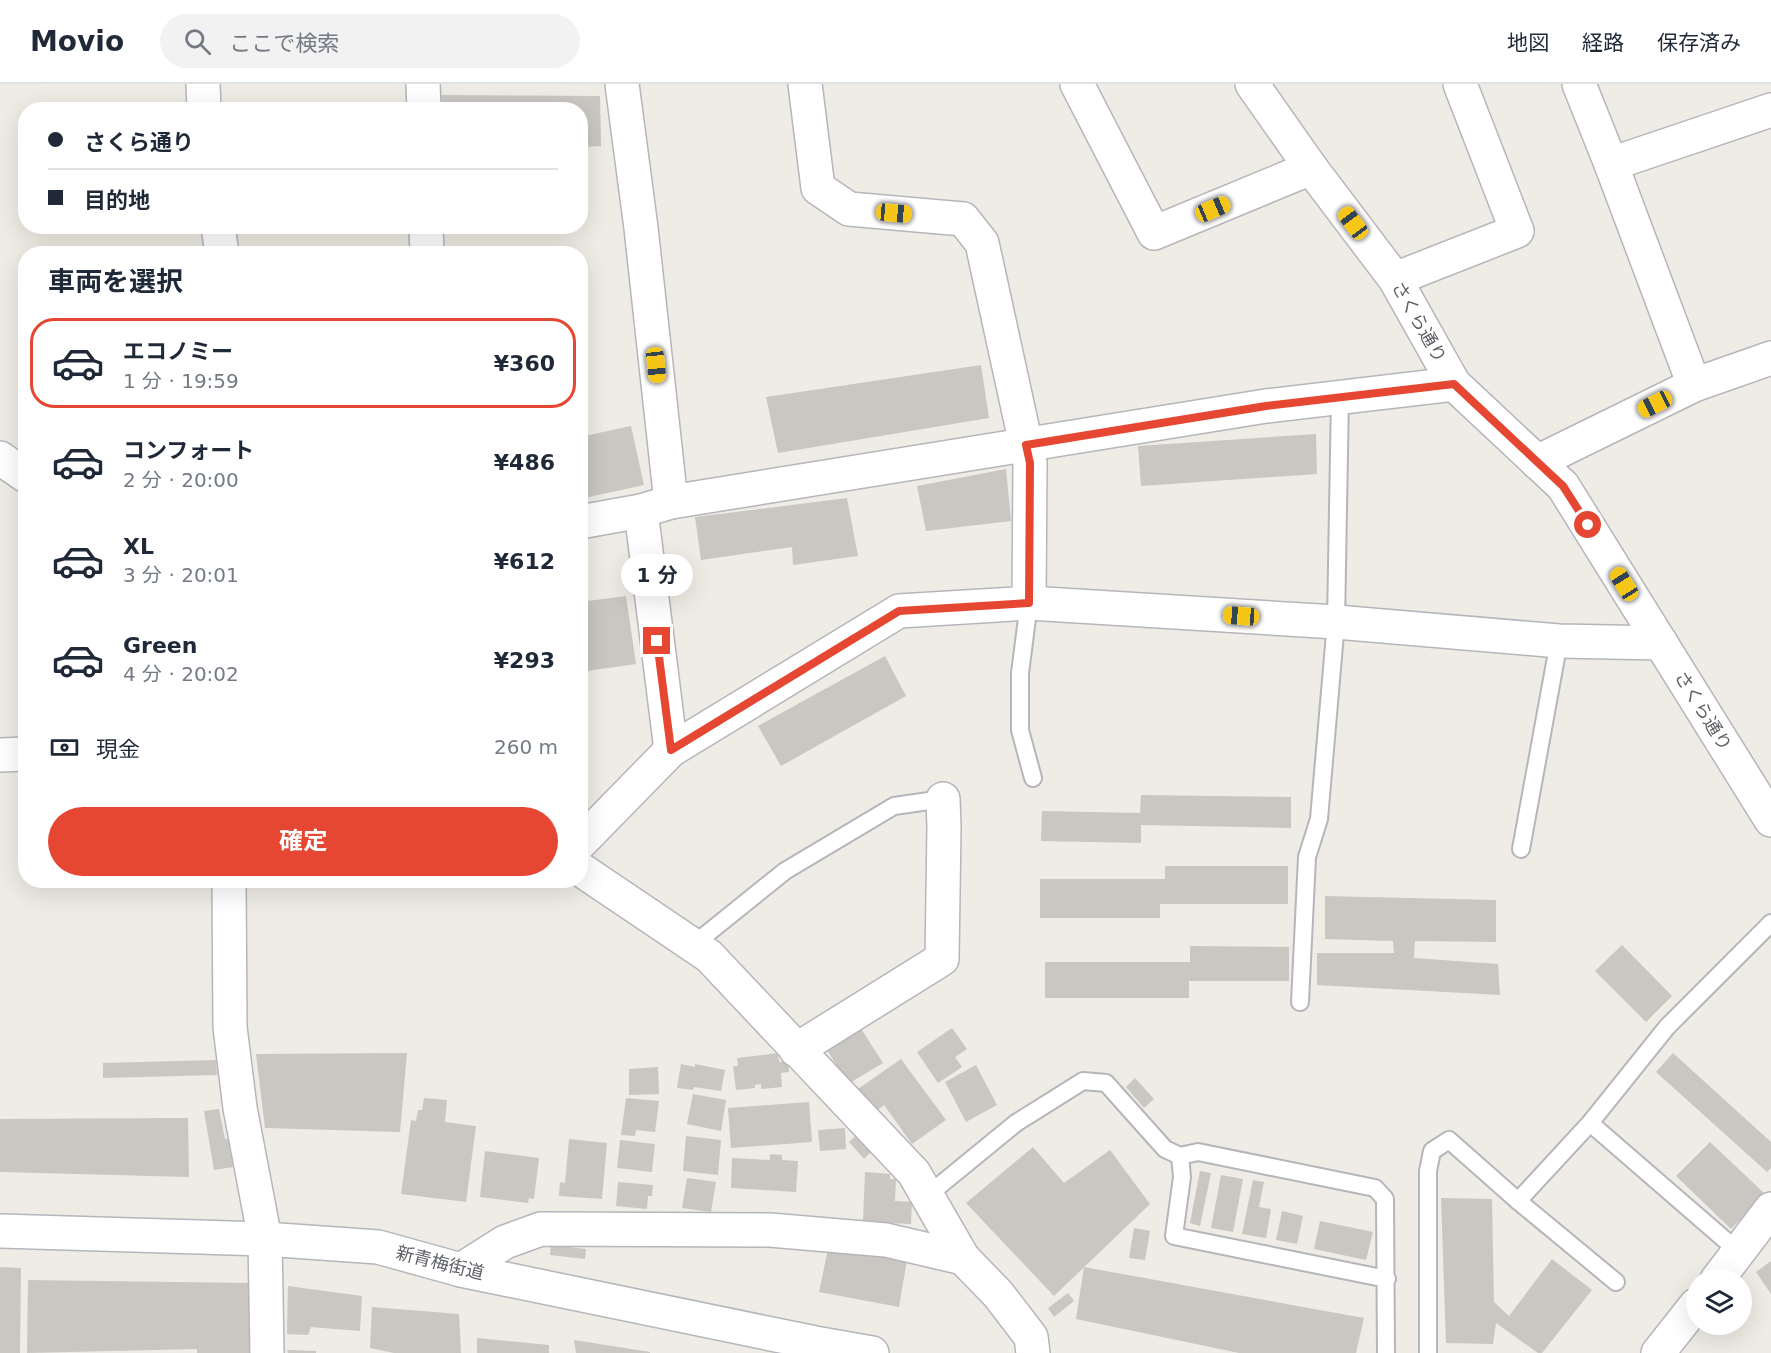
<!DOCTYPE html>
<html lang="ja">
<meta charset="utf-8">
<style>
body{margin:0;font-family:"DejaVu Sans","Noto Sans JP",sans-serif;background:#f2f2f3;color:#1f2937;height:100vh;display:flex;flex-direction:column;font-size:22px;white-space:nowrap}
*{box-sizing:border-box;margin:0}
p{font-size:20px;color:#747a83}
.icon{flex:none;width:33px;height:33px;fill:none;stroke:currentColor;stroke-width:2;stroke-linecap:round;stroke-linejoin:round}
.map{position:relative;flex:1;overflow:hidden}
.drawer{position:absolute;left:18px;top:162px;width:570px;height:642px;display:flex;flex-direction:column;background:#fff;border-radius:24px;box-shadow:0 6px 24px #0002}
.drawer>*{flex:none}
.banner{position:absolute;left:18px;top:18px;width:570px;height:132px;border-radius:24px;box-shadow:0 6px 24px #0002;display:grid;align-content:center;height:132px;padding:0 30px;background:#fff}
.controls{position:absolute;left:1686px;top:1185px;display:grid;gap:12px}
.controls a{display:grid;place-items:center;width:66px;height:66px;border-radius:50%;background:#fff;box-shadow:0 6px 24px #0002;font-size:30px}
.end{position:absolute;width:27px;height:27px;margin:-14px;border:8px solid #e64732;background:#fff;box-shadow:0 0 0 3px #fff}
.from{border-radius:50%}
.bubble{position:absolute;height:42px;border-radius:21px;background:#fff;box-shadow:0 6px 24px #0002;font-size:20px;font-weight:700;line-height:42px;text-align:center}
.car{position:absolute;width:18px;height:36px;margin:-18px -9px;border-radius:8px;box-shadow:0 0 4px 2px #0007;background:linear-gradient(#f5c518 24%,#345 0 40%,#f5c518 0 76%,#345 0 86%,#f5c518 0)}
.banner b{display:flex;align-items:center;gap:21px;height:57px;font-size:22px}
.banner b+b{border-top:2px solid #e0e1e3}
.banner i{width:15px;height:15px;background:#1f2937}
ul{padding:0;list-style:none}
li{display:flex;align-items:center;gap:18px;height:90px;margin:0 12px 9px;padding:0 18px;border:3px solid transparent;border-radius:24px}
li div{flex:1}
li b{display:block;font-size:22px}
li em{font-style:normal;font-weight:700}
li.selected{border-color:#e64732}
li>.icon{width:54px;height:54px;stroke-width:1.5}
h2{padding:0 30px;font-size:27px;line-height:72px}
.pay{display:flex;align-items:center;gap:15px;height:66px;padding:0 30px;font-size:22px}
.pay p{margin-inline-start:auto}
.primary-button{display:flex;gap:12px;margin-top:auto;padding:12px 30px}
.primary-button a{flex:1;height:69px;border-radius:36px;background:#e64732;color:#fff;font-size:24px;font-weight:700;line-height:69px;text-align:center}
header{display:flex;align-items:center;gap:36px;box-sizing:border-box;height:84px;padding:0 30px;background:#fff;border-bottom:2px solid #e0e1e3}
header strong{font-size:28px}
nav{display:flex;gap:33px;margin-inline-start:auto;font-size:21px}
.search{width:420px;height:54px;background:#f2f2f3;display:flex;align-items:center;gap:15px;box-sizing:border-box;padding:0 21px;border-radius:33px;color:#747a83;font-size:22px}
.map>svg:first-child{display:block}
</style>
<header>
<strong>Movio</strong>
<div class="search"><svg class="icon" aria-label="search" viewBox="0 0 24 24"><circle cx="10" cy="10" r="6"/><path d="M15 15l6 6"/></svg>ここで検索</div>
<nav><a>地図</a><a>経路</a><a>保存済み</a></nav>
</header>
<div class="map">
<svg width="1771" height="1269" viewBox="0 0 1771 1269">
<rect width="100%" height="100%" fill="#eeece4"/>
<g fill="#cac6c1">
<path d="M 441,11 L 600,12 L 601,62 L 580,63 L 580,26 L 443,26 Z"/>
<path d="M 981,281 L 989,334 L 778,369 L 766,313 Z"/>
<path d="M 631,342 L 644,401 L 580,415 L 580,353 Z"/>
<path d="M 1316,350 L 1317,390 L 1141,402 L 1138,362 Z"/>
<path d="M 1006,385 L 1011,437 L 926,447 L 917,402 Z"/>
<path d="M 847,414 L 858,472 L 793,481 L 792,463 L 701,476 L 695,433 Z"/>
<path d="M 626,512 L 636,580 L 580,588 L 580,518 Z"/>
<path d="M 885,572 L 906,612 L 781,682 L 758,642 Z"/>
<path d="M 1141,711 L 1291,713 L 1291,744 L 1141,741 L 1141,759 L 1041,757 L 1042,727 L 1140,729 Z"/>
<path d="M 1165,782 L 1288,782 L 1288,820 L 1160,820 L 1160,834 L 1040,834 L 1040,795 L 1165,795 Z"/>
<path d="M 1325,812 L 1496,816 L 1496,858 L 1415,857 L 1414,874 L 1498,880 L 1500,911 L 1317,901 L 1317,869 L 1394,869 L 1393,857 L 1325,855 Z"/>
<path d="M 1622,861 L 1672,912 L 1646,938 L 1595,887 Z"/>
<path d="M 1190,862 L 1289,863 L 1289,897 L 1189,897 L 1189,914 L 1045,914 L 1045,878 L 1190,878 Z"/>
<path d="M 858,940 L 883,979 L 848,1000 L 824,961 Z"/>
<path d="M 952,944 L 967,965 L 955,973 L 962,983 L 938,999 L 917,968 Z"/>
<path d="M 407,969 L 400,1048 L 265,1044 L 256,970 Z"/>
<path d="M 778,969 L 779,978 L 788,977 L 789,988 L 781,989 L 782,1003 L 761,1005 L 761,1000 L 755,1001 L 755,1004 L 736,1006 L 733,982 L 738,982 L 737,974 Z"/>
<path d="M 1673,969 L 1771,1058 L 1771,1084 L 1767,1088 L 1656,988 Z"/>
<path d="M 901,975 L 946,1036 L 912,1060 L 884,1021 L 874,1029 L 858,1005 Z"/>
<path d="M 216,976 L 217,991 L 103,994 L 103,979 Z"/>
<path d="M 681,980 L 695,983 L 695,980 L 725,986 L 721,1007 L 694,1003 L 693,1006 L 677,1004 Z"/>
<path d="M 976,981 L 997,1021 L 966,1038 L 945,998 Z"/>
<path d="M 658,983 L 659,1010 L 629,1011 L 629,985 Z"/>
<path d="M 1135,994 L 1154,1015 L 1144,1024 L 1126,1003 Z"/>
<path d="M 693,1010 L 726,1016 L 721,1047 L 687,1040 Z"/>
<path d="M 424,1014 L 447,1016 L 445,1038 L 476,1042 L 466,1118 L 401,1110 L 411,1036 L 416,1037 L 418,1026 L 422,1026 Z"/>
<path d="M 626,1014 L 659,1017 L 655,1048 L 636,1046 L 635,1052 L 621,1051 Z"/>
<path d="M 809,1018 L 812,1058 L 731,1064 L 728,1024 Z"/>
<path d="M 219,1025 L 225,1055 L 228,1055 L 233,1083 L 214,1086 L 204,1027 Z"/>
<path d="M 188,1034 L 189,1093 L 0,1088 L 0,1035 Z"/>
<path d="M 845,1044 L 846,1065 L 820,1067 L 818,1046 Z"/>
<path d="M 858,1050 L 872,1067 L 864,1075 L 849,1058 Z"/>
<path d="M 686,1052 L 721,1056 L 718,1091 L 683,1087 Z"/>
<path d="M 569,1055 L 607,1059 L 602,1115 L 559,1112 L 560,1098 L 565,1099 Z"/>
<path d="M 620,1056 L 655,1060 L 652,1088 L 617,1084 Z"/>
<path d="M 1710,1058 L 1765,1110 L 1731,1145 L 1676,1092 Z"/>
<path d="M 1033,1063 L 1064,1099 L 1110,1066 L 1150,1120 L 1054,1212 L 966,1119 Z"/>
<path d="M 485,1067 L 539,1074 L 534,1115 L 529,1114 L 528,1119 L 480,1113 Z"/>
<path d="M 770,1070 L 782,1071 L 782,1076 L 798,1077 L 796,1108 L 731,1104 L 732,1074 L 770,1076 Z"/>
<path d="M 1200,1087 L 1211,1089 L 1200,1142 L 1190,1139 Z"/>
<path d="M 865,1088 L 890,1090 L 890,1095 L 896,1095 L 895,1117 L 912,1118 L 911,1140 L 863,1138 Z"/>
<path d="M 1221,1091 L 1243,1095 L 1233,1148 L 1211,1144 Z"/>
<path d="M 687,1094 L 716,1098 L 711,1128 L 682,1124 Z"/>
<path d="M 1253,1096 L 1264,1098 L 1259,1123 L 1271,1125 L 1266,1154 L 1242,1150 Z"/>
<path d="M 618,1098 L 653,1101 L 652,1112 L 648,1112 L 647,1125 L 616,1122 Z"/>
<path d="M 1441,1114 L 1492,1115 L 1494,1218 L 1509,1232 L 1552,1175 L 1592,1206 L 1542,1269 L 1538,1269 L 1496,1239 L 1493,1260 L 1446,1259 Z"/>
<path d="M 1282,1127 L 1303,1132 L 1297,1160 L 1276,1156 Z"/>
<path d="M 1320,1137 L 1373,1148 L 1366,1176 L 1314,1165 Z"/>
<path d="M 1134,1144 L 1150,1147 L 1145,1176 L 1129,1174 Z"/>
<path d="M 551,1161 L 586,1165 L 585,1175 L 550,1171 Z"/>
<path d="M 828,1165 L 907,1176 L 899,1223 L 819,1208 Z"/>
<path d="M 1771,1177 L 1771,1210 L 1756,1188 Z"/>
<path d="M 0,1183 L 21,1184 L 20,1269 L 0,1269 Z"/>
<path d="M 1084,1183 L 1364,1234 L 1356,1269 L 1239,1269 L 1076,1235 Z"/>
<path d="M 28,1196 L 250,1199 L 250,1269 L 197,1269 L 197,1265 L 27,1269 Z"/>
<path d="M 288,1202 L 362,1212 L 360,1247 L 311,1243 L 308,1251 L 287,1250 Z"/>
<path d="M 1068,1209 L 1074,1217 L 1054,1233 L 1048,1224 Z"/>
<path d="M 372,1223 L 459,1230 L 461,1269 L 394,1269 L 370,1264 Z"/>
<path d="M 477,1254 L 549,1261 L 549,1269 L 477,1269 Z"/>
<path d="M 574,1256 L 650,1268 L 650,1269 L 576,1269 Z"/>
<path d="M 287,1266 L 316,1267 L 316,1269 L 288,1269 Z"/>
</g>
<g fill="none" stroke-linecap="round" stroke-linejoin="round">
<g stroke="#b5b6bb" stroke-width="20">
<g id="lane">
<path d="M 1029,519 L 1020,589 L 1020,646 L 1033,694"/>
<path d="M 1521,765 L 1559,557"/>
<path d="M 693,861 L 785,787 L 894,722 L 943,715"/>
<path d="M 1300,918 L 1307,773 L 1319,735 L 1336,538 L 1340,313"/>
<path d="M 1590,1039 L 1739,1168"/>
<path d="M 928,1111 L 1016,1039 L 1083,997 L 1106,999 L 1165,1065 L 1180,1072"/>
<path d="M 1518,1117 L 1590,1039 L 1667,943 L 1771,839"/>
<path d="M 1386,1269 L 1385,1115 L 1375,1104 L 1198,1068 L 1180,1072 L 1182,1093 L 1174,1152 L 1387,1195"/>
<path d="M 1428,1269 L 1428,1087 L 1432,1067 L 1449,1056 L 1518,1117 L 1616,1198"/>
</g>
</g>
<g stroke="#b5b6bb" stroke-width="36">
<g id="street">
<path d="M 203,0 L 204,26"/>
<path d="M 423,0 L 424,26"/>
<path d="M 622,0 L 641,144 L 671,418"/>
<path d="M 805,0 L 818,104 L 849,125 L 963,135 L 982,159 L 1030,379 L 1029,519"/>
<path d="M 1077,0 L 1154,149 L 1311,84"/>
<path d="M 1252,0 L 1311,84 L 1395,195 L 1454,300 L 1563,402 L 1771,736"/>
<path d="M 1579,0 L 1611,80 L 1694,301"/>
<path d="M 1611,80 L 1771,26"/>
<path d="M 218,142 L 222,170"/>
<path d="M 426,142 L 427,170"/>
<path d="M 1395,195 L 1517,147 L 1460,0"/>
<path d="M 0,374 L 26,392"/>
<path d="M 1537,378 L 1694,301 L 1771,274"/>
<path d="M 641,427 L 671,666"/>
<path d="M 580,438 L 641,427 L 671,418 L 1266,322 L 1454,300"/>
<path d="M 0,671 L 26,670"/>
<path d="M 580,759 L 671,666 L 899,527 L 1029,519 L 1336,538 L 1559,557 L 1661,559"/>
<path d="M 580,785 L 709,872 L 914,1089 L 963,1174 L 998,1210 L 1031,1253 L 1033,1269"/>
<path d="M 229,796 L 230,943 L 240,1024 L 265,1155 L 267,1269"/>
<path d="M 796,966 L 942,875 L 944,743 L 943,715"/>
<path d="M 461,1186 L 505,1158 L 541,1145 L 770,1146 L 886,1156 L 963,1174"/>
<path d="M 1717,1196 L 1771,1125"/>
<path d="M 1658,1269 L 1696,1221"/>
</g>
</g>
<g stroke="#b3b6bb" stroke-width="36">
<path id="secondary" d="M 0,1147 L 265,1155 L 378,1163 L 461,1186 L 815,1259 L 872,1269"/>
</g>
<use href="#lane" stroke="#fff" stroke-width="16"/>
<use href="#street" stroke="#fff" stroke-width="33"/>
<use href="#secondary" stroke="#fff" stroke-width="33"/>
</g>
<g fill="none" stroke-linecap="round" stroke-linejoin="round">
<path stroke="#e64732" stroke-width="8" d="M 657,557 L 671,666 L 899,527 L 1029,519 L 1030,379 L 1026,361 L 1266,322 L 1454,300 L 1563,402 L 1588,441"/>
</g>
<g text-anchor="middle" stroke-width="4.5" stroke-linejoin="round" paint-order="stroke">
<g font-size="18" fill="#5c5f64" stroke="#fff">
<text transform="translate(1419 238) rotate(60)" y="6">さくら通り</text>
<text transform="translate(1703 627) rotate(58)" y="6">さくら通り</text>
<text transform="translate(440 1179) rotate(14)" y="6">新青梅街道</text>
</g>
</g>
</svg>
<div class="controls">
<a><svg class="icon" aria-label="layers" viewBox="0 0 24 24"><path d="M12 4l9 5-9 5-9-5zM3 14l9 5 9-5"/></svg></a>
</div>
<i class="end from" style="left:1588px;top:441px"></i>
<i class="end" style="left:657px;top:557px"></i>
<div class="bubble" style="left:621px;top:470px;width:72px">1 分</div>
<i class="car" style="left:1213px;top:125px;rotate:67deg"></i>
<i class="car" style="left:894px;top:129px;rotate:95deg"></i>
<i class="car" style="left:1353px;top:139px;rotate:323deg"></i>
<i class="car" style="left:656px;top:281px;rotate:174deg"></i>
<i class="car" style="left:1655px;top:320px;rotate:243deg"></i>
<i class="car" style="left:1624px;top:500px;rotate:328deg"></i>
<i class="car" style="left:1241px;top:532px;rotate:274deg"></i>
<div class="banner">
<b><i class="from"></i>さくら通り</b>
<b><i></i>目的地</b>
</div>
<section class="drawer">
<h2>車両を選択</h2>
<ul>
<li class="selected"><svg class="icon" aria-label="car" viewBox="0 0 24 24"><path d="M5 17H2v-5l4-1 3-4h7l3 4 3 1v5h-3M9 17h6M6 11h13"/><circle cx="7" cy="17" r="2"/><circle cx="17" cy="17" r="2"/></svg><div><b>エコノミー</b><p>1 分 · 19:59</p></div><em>¥360</em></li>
<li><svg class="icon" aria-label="car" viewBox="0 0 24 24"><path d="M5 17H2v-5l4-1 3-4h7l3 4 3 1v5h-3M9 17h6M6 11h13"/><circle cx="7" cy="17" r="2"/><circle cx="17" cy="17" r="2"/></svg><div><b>コンフォート</b><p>2 分 · 20:00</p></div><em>¥486</em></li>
<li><svg class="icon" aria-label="car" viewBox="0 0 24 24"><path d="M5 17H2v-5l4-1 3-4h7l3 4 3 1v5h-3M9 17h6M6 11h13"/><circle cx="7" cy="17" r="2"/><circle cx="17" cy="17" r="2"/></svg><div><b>XL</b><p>3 分 · 20:01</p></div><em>¥612</em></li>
<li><svg class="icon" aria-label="car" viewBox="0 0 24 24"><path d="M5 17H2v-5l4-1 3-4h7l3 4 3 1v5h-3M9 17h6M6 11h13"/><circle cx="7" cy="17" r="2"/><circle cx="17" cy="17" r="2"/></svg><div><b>Green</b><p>4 分 · 20:02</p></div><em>¥293</em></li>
</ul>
<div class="pay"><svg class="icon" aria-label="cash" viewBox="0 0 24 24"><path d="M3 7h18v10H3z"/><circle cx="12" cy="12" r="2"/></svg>現金<p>260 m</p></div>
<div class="primary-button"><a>確定</a></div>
</section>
</div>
